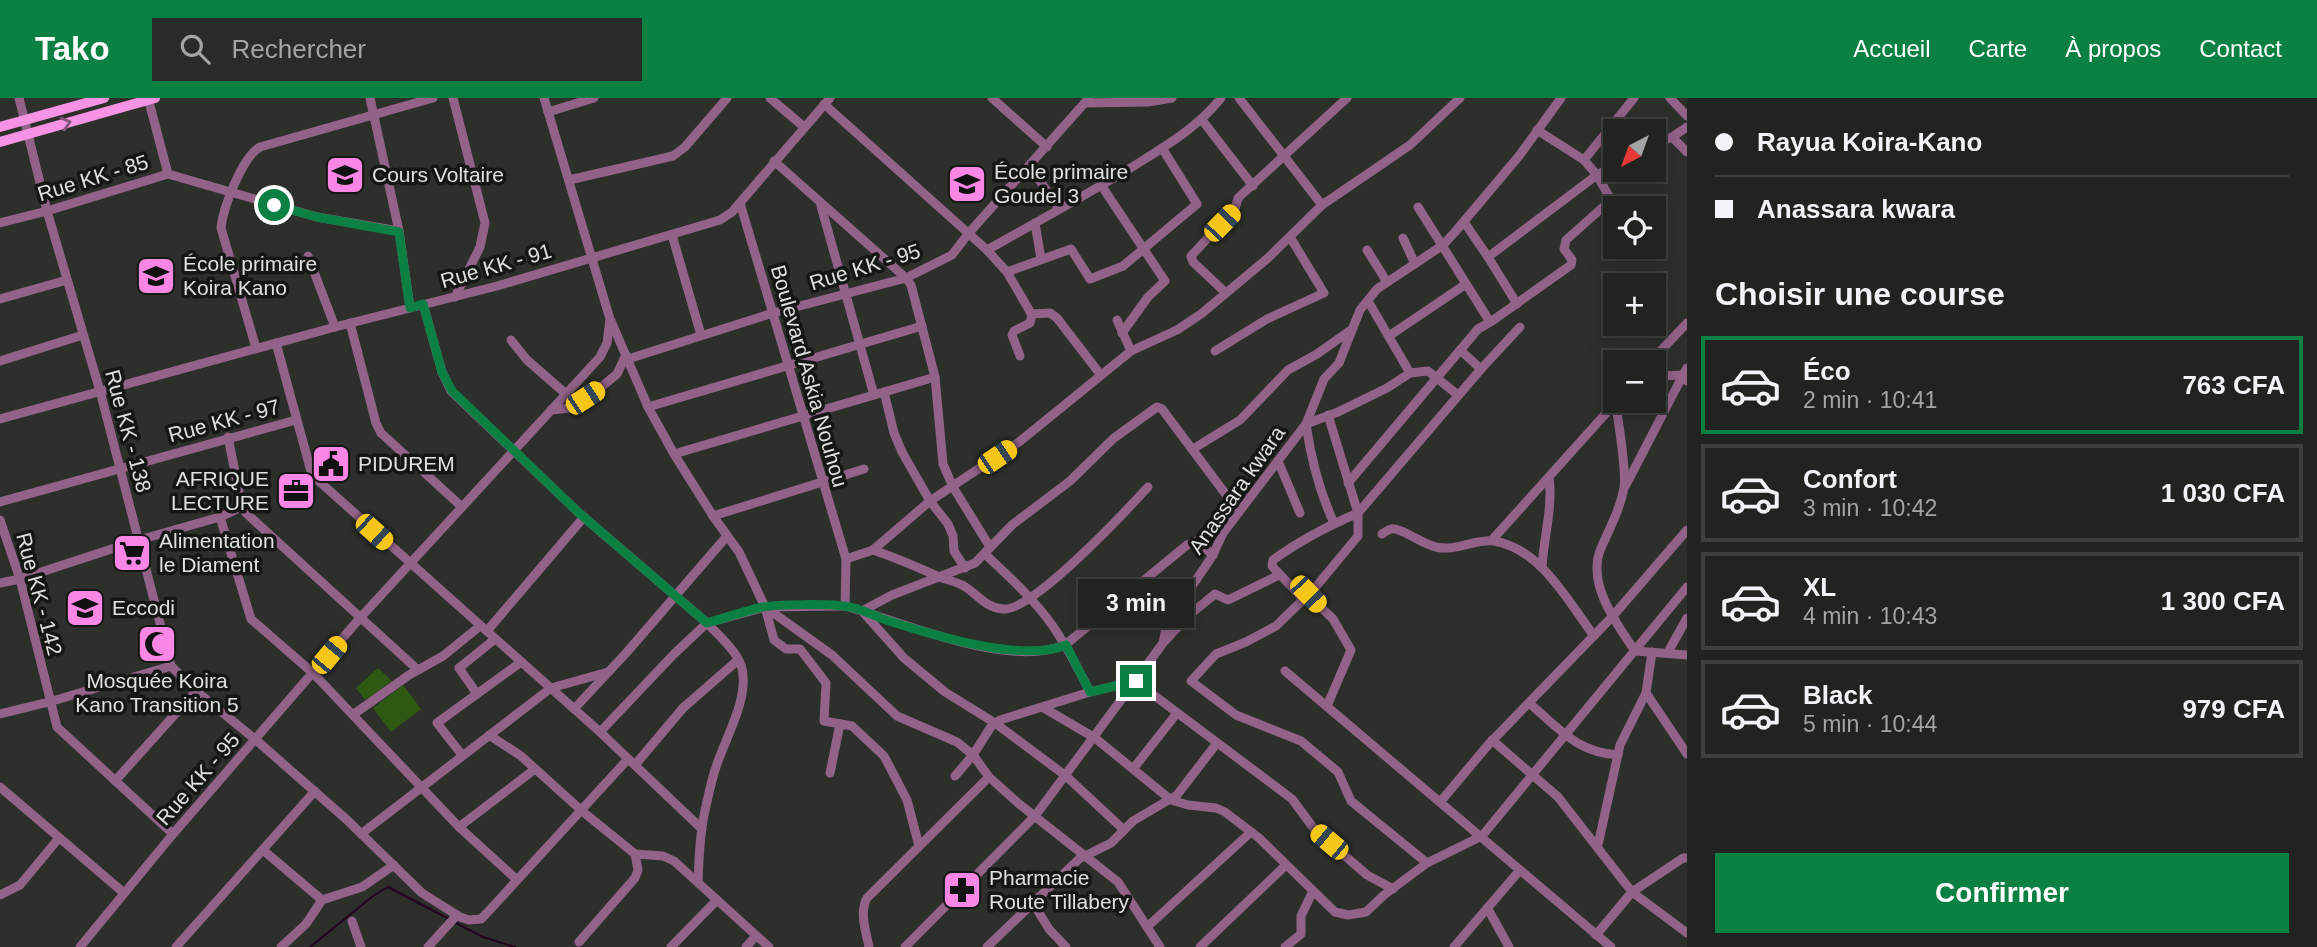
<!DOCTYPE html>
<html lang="fr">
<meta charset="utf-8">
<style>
body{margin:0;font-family:Arial,sans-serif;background:#292b29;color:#f1f3f6;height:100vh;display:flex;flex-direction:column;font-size:26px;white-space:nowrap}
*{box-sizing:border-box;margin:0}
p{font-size:23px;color:#a2a4a5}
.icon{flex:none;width:38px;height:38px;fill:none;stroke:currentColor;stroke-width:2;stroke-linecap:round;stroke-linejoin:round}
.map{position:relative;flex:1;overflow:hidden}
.drawer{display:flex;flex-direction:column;background:#212320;width:630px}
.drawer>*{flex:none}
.guide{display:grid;align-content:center;height:154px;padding:0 28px;background:#212320}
.needle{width:46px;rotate:221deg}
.tools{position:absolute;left:1603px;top:21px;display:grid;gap:14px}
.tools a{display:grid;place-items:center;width:63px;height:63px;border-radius:0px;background:#212320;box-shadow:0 4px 18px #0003,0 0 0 2px #3e403e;font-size:35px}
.end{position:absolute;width:32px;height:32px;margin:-16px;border:9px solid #0b8043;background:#fff;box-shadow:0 0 0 4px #fff}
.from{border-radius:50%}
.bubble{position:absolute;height:49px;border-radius:0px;background:#212320;box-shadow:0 4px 18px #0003,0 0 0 2px #3e403e;font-size:23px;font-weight:700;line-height:49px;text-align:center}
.car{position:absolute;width:21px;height:42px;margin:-21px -10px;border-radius:9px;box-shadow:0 0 5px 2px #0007;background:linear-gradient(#f5c518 24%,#345 0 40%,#f5c518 0 76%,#345 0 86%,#f5c518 0)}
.guide b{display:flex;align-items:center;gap:24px;height:66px;font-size:26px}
.guide b+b{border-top:2px solid #3e403e}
.guide i{width:18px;height:18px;background:#f1f3f6}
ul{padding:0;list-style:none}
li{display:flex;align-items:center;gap:21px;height:98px;margin:0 14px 10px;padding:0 14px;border:4px solid #3e403e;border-radius:0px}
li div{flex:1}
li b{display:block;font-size:26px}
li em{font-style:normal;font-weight:700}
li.current{border-color:#0b8043}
li>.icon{width:63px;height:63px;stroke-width:1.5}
h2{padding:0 28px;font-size:32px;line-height:84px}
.cta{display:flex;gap:14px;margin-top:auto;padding:14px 28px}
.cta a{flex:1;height:80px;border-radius:0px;background:#0b8043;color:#fff;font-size:28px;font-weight:700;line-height:80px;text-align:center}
header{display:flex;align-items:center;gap:42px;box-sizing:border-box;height:98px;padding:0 35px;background:#0b8043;color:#fff}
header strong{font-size:33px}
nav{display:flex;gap:38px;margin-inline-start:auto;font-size:24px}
.search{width:490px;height:63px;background:#292b29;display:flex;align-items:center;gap:18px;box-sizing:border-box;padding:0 24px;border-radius:0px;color:#a2a4a5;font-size:26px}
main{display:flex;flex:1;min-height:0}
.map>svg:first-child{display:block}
</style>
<header>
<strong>Tako</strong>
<div class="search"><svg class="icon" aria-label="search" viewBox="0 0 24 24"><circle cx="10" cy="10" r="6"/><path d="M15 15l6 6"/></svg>Rechercher</div>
<nav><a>Accueil</a><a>Carte</a><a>À propos</a><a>Contact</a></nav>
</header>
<main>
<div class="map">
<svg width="1687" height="849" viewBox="0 0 1687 849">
<rect width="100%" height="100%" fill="#2c2f2a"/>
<g fill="#2f5813">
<path d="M 378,570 L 392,583 L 365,602 L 356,590 Z"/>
<path d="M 403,587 L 421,611 L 391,634 L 373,610 Z"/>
</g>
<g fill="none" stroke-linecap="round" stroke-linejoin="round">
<g stroke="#240220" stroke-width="2">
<path d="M 454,824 L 483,839 L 515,849"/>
<path d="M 310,849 L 373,798 L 388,789 L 449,821"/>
</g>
<g stroke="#936289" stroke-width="9">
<path d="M 19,0 L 47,113 L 100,293 L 171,568 L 196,593 L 256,642 L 346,721 L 422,795 L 460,819 L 469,822 L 481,821 L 486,816 L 628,661"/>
<path d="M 148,0 L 168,76"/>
<path d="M 370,0 L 399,133 L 410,210"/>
<path d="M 453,0 L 485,125 L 480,149 L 455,199"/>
<path d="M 770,0 L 804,29"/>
<path d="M 992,0 L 1047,49"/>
<path d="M 1239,0 L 1322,107"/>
<path d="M 1670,0 L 1687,18"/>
<path d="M 1085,5 L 1148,4 L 1172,0"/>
<path d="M 824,6 L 987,152 L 1007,174 L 1032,217 L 1030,225 L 1014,233 L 1012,237 L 1020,258"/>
<path d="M 548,14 L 594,0"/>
<path d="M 1202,22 L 1253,88"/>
<path d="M 1537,32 L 1584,62 L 1597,77 L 1615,67"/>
<path d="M 1672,39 L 1687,29"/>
<path d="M 1654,46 L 1672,39 L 1687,54"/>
<path d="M 1584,62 L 1634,0"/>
<path d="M 774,63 L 906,180 L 911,187 L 935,279 L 943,366 L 953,389 L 990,449"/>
<path d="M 1030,68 L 1059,111"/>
<path d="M 569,82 L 673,58 L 685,49 L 727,0"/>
<path d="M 1101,87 L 1165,183 L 1148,199 L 1122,235"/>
<path d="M 1611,102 L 1625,110"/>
<path d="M 821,108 L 874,297"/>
<path d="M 1418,109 L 1490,224"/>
<path d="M 0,125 L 47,113 L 168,76 L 317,119 L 399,133"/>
<path d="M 1035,125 L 1041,161"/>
<path d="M 672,137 L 701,237"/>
<path d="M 1403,140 L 1415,166"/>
<path d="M 987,152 C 1037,124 1088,96 1137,66 C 1167,47 1198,29 1221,0"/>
<path d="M 1367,152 L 1387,184"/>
<path d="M 308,158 L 335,229"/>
<path d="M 1488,159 L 1517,206"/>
<path d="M 1007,174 L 1071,151 L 1090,181 L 1123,168 L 1197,106 L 1162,50"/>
<path d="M 1226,195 L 1193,164 L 1191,158 L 1235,111 L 1238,100 L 1347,0"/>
<path d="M 0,201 L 67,182"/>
<path d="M 1368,203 L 1410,275"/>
<path d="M 423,206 L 442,274 L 451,293 L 579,415 L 707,525 L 765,509"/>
<path d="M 1031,216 L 1050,215 L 1057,220 L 1100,276"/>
<path d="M 1117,222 L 1131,253"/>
<path d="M 611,223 L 648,309 L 674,356 L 713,418 L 739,454 L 765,509 L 845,508 L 846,461 L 740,105"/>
<path d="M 350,225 L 376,325 L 381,335 L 462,409"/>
<path d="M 1389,238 L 1466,186"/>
<path d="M 511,242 L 527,262 L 566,296"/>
<path d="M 276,245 L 312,377 L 600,634 L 702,731"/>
<path d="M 256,250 L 221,130 C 223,110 242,59 260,49 L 433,0"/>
<path d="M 1215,253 L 1267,221 L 1324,195 L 1290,139"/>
<path d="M 628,261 L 773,215 L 906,180 L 952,157 L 968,136 L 1089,0"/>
<path d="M 0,263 L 83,237"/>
<path d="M 1650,264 L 1687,225"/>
<path d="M 1687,270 L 1683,277 L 1687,283"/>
<path d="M 1481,271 L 1520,229"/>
<path d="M 1654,278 L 1685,277"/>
<path d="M 884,294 L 894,335 L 902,354 L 930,403 L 948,426 L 953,438 L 954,453 L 965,470"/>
<path d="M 1616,305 C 1618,325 1627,373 1624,390 C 1620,411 1610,430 1601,450 C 1586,485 1616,525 1635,553"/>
<path d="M 648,309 L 922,228"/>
<path d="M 551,312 L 570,310 L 600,290 L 617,276 L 626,257"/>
<path d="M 1328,317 L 1358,415 L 1358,438 L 1314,491 L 1276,528 L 1246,544 L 1216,556 L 1191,583 L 1236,617 L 1301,643 L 1338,674 L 1351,703 L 1427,765"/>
<path d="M 0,321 L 335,229 L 497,188 L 720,122 L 732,114 L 830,0"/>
<path d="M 228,339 L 242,409 L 246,415 L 418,572"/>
<path d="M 1193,351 L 1240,322 L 1288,272 L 1317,256 L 1351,232"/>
<path d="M 674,356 L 935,279"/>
<path d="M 1278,363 L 1300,415"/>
<path d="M 1348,385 L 1478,231 L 1492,223 L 1571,167 L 1572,162 L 1564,151 L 1566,142 L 1611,102 L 1597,77 L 1488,159 L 1464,124"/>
<path d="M 1626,387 L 1683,277"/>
<path d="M 0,404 L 296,322"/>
<path d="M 713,418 L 864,371"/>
<path d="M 220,419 L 251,521 L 313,575 L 459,729 L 516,781"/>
<path d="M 0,422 L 20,481 L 57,629 L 173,736"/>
<path d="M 1334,425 C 1319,393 1311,361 1306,326 L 1338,314 L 1387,290 L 1410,275 L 1428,273 L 1458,297"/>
<path d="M 1382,436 C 1383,435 1390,431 1391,431 C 1401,429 1423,447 1436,449 C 1457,454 1476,440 1494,443 C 1541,451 1568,503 1594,538"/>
<path d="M 1492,442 L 1617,303"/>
<path d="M 873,452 C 897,460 919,470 942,480 C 949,482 956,484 962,487 C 976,494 985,510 1003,511 C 1032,514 1126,413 1148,389"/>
<path d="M 985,456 C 1008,478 1034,501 1052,527 C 1067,548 1078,571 1090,594"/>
<path d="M 846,461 L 873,452 L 930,403 L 1019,344 L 1131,253 L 1177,232 L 1201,216 L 1268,160 L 1322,107 L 1410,47 L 1460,0"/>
<path d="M 1542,469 C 1544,438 1553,409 1549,379"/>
<path d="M 0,485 L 20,481 L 139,442 L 220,419 L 242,409"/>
<path d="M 1308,497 L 1333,521 L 1351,552 L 1327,608"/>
<path d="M 1304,502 L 1272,468 L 1273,462 C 1299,443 1328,428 1358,415 L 1481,271 L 1460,252"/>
<path d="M 845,508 C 904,524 1007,571 1065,547 L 1187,447 L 1197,443 L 1213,457"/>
<path d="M 765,509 L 832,557 L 897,618 L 957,644 L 973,657 L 989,679 L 1018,705 L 1118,784 L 1160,849"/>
<path d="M 765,509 L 774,542 L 786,551 L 800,551 L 826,585 L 824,623 L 852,628 L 884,658 L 907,702 L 919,748"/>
<path d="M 487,533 L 584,419"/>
<path d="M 1165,543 L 1188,518 L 1215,496 L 1228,502 L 1279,477"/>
<path d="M 1635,553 L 1687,557"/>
<path d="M 1668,554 L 1687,520"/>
<path d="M 1285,573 L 1611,849"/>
<path d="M 1135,583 L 1292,701 L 1315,732 L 1367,777 L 1393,791"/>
<path d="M 1646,595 L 1687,656"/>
<path d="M 477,596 L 459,570 L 495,541"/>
<path d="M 1529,605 C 1560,631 1576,654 1618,657"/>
<path d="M 1044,610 L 1095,640 L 1171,702 L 1188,707 L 1216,710 L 1225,714 L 1259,740 L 1335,814 L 1348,817 L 1366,814 L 1384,797 L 1427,765 L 1482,738 L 1687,489"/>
<path d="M 574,611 L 627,554 L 727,438"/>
<path d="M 0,616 L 49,604 L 171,568"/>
<path d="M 354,616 L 409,577 L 443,558 L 480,528"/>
<path d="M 600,634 L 674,556 L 707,525 C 718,537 735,551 741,567 C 751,597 726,639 717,666 C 712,680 709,694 706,708 C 700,733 699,759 698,784"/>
<path d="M 489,637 L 521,658 L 582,713 L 635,756 L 638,772 L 635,780 L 579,844"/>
<path d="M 1492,642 L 1558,699 L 1632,794 L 1687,835"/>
<path d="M 462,657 L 437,625 L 521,564"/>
<path d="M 635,667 L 683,610 L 738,562"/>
<path d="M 1133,671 L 1177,615"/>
<path d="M 830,675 L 840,626"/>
<path d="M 955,678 L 973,657 L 992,627 L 1000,622 L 1090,594 L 1135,583"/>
<path d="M 115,683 L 196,593"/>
<path d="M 0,689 L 124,795"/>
<path d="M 1441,703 L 1488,647 L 1612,519 L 1687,432"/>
<path d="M 459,729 L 535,671"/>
<path d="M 1124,732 L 1066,678 L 995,625 L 945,594 L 904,560 L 862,513 L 892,497 L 975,465 L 1012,427 L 1070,383 L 1114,340 L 1157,309 L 1162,311 L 1239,414"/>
<path d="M 361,736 L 551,590 L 608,574"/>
<path d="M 1598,747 L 1620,647 L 1646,595 L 1652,554"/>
<path d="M 263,752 L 322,802 L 306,826 L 281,849"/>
<path d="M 635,756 L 663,758 L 674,763 L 769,849"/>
<path d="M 0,797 L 20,787 L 59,740"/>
<path d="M 322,802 L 362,789 L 394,767"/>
<path d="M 1033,805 L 1049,831 L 1066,849"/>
<path d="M 1488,811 L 1509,849"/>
<path d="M 352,823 L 361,849"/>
<path d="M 1147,829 L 1251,734"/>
<path d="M 1596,837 L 1632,794 L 1683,760 L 1687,760"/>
<path d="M 80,849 L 173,736 L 360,520 L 600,259 L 607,245 L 610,221 L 544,0"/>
<path d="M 176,849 L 315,693"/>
<path d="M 428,849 L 457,817"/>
<path d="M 671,849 L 717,802"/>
<path d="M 746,849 L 756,838"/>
<path d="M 869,849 C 866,834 859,814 867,800 L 989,679"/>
<path d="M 905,849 L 1035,718 L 1155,556 L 1163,545 L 1167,525 L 1213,457 L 1223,435 L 1306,326 L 1324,281 L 1339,265 L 1360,212 L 1377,191 L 1443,147 L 1455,134 L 1519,58 L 1561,0"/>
<path d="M 987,849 L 1079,761 L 1111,745 L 1133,723 L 1177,697 L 1217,645"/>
<path d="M 1200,849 L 1286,767"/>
<path d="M 1285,849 L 1301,836 L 1301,818 L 1313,793"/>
<path d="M 1454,849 L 1520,772"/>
</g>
<g stroke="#f793e5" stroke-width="10">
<path d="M 0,29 L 104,0"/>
<path d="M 0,44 L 155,0"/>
</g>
</g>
<defs><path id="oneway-chevron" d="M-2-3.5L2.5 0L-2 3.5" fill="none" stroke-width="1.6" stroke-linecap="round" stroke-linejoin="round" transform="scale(1.75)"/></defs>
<use stroke="#86557c" href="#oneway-chevron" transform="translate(66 25) rotate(-16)"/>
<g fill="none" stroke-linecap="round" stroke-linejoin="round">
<path stroke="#0b8043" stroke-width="9" d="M 274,107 L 317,119 L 399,134 L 410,210 L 423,206 L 442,274 L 452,293 L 579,415 L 707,525 C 725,520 745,513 763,509 C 779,506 826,506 843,508 C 859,509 874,518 889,523 C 933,537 1022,565 1066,547 L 1090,594 L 1136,583"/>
</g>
<defs>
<g id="school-square" transform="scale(2.0125)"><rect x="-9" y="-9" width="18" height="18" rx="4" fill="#fa87e6" stroke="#151714"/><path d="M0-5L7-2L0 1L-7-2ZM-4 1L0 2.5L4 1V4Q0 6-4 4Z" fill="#111"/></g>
<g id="civic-square" transform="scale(2.0125)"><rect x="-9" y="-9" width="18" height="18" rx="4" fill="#fa87e6" stroke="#151714"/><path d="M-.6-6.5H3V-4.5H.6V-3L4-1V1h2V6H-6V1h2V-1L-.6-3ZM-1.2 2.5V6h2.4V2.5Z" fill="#111"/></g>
<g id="office-square" transform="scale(2.0125)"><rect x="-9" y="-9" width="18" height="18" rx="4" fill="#fa87e6" stroke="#151714"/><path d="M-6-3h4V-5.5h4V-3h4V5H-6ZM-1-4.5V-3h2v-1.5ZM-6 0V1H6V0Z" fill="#111"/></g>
<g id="supermarket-square" transform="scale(2.0125)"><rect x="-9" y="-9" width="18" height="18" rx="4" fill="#fa87e6" stroke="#151714"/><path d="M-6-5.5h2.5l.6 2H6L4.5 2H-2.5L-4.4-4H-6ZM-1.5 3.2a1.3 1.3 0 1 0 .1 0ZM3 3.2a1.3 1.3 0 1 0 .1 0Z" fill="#111"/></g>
<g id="mosque-square" transform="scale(2.0125)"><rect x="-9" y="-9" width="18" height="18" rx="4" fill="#fa87e6" stroke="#151714"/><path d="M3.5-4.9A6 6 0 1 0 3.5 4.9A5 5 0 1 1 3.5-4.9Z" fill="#111"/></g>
<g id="pharmacy-square" transform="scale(2.0125)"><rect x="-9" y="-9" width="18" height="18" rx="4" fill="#fa87e6" stroke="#151714"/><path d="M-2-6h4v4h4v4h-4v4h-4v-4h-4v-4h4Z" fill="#111"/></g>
</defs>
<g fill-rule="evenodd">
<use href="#school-square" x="345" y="77"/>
<use href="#school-square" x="967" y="86"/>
<use href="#school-square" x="156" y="178"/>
<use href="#civic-square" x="331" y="366"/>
<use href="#office-square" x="296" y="393"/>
<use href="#supermarket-square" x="132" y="455"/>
<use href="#school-square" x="85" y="510"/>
<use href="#mosque-square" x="157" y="546"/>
<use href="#pharmacy-square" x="962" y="792"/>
</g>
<g text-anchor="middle" stroke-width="7" stroke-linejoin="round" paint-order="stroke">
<g font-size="21" fill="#dde0dc" stroke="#151714" text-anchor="start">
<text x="994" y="81">École primaire<tspan x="994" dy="24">Goudel 3</tspan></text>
<text x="372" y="84">Cours Voltaire</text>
<text x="183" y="173">École primaire<tspan x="183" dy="24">Koira Kano</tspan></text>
<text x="358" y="373">PIDUREM</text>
<text x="269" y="388" text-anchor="end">AFRIQUE<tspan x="269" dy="24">LECTURE</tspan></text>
<text x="159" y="450">Alimentation<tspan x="159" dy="24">le Diament</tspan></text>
<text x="112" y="517">Eccodi</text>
<text x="157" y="590" text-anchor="middle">Mosquée Koira<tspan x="157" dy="24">Kano Transition 5</tspan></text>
<text x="989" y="787">Pharmacie<tspan x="989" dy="24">Route Tillabery</tspan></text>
</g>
<g font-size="21" fill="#dde0dc" stroke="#151714">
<text transform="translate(93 80) rotate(-17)" y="7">Rue KK - 85</text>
<text transform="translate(496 168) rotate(-16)" y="7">Rue KK - 91</text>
<text transform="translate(865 169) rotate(-17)" y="7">Rue KK - 95</text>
<text transform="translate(809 278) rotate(74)" y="7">Boulevard Askia Nouhou</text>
<text transform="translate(224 323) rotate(-15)" y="7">Rue KK - 97</text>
<text transform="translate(128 333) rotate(75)" y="7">Rue KK - 138</text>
<text transform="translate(1237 392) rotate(-55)" y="7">Anassara kwara</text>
<text transform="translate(39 496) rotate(75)" y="7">Rue KK - 142</text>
<text transform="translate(198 681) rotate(-49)" y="7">Rue KK - 95</text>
</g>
</g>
</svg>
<div class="tools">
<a><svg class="needle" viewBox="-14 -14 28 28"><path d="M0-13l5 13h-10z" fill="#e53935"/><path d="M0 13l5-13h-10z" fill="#a2a4a5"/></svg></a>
<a><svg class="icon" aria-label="locate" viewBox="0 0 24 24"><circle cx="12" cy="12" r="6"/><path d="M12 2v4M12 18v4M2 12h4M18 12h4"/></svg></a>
<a>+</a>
<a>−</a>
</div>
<i class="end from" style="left:274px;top:107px"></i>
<i class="end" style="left:1136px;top:583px"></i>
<div class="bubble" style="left:1078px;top:481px;width:116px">3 min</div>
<i class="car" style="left:1222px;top:125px;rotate:44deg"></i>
<i class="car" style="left:585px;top:300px;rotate:57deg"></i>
<i class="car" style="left:997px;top:359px;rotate:56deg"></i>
<i class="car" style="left:374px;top:434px;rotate:132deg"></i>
<i class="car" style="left:1308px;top:496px;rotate:136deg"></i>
<i class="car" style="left:329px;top:557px;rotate:40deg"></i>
<i class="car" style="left:1329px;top:744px;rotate:310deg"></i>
</div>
<section class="drawer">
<div class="guide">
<b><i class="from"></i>Rayua Koira-Kano</b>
<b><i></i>Anassara kwara</b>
</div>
<h2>Choisir une course</h2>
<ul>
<li class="current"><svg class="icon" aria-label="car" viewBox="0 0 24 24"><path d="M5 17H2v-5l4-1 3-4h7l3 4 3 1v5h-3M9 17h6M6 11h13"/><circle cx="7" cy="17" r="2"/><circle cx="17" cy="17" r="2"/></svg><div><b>Éco</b><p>2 min · 10:41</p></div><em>763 CFA</em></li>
<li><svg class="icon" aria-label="car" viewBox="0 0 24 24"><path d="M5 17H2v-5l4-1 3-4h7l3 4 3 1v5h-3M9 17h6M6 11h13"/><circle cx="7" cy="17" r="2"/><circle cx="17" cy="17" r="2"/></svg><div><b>Confort</b><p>3 min · 10:42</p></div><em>1 030 CFA</em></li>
<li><svg class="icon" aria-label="car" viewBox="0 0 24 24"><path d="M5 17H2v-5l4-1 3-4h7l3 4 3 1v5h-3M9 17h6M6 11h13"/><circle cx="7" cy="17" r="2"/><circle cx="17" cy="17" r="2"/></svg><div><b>XL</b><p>4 min · 10:43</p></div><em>1 300 CFA</em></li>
<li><svg class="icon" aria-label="car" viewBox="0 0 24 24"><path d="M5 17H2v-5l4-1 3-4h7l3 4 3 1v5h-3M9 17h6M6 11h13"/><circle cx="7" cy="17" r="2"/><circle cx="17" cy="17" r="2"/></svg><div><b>Black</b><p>5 min · 10:44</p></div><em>979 CFA</em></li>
</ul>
<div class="cta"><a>Confirmer</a></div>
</section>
</main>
